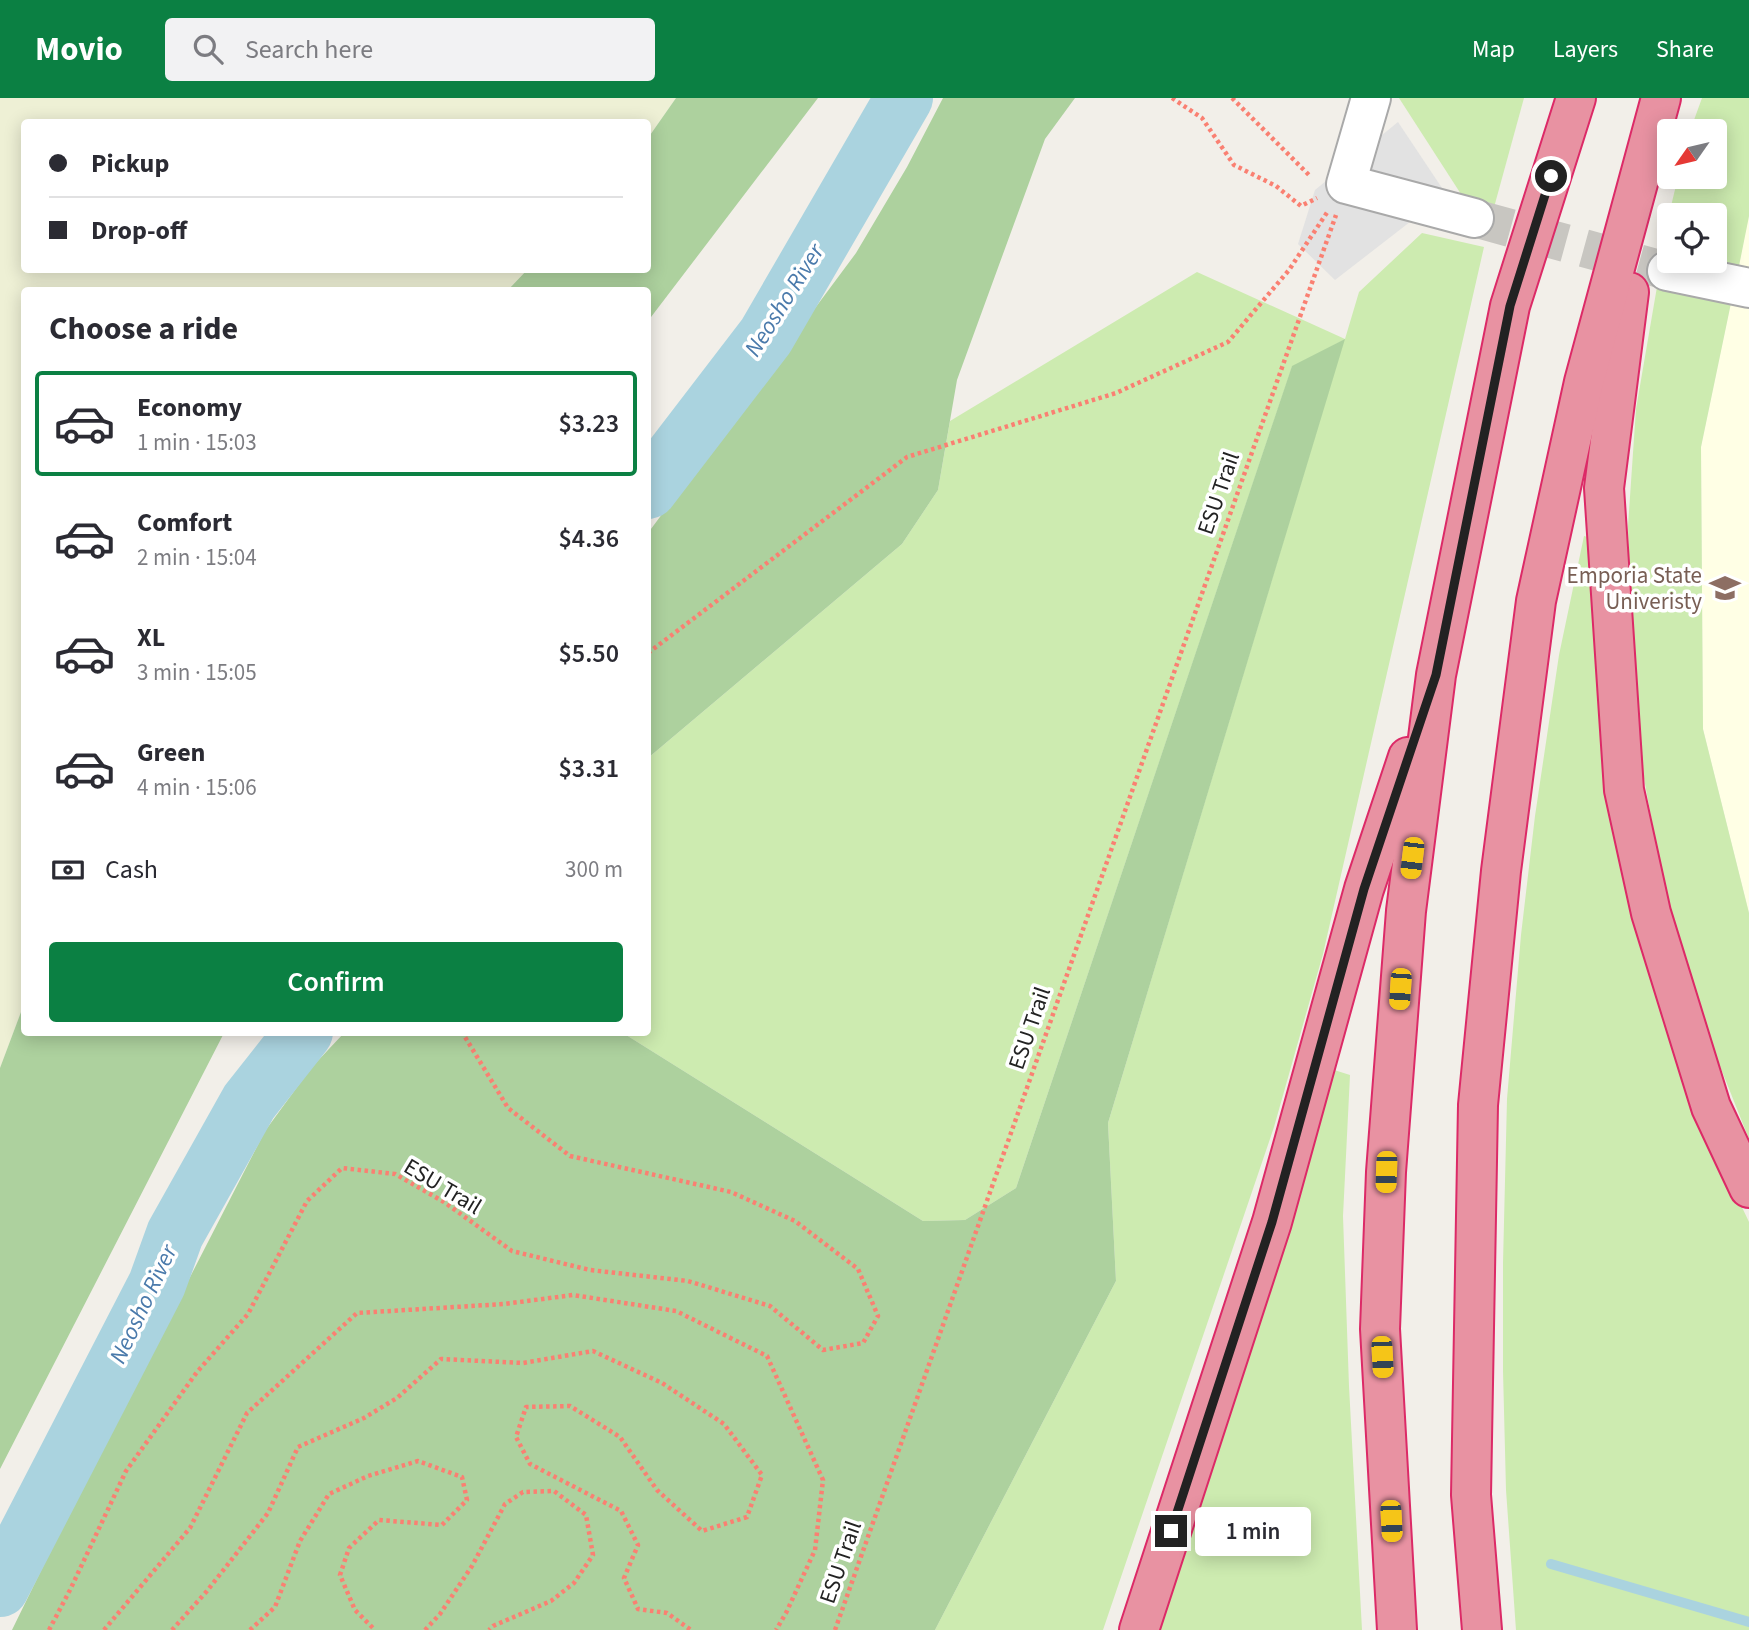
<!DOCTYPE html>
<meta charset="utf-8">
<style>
body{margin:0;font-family:"Source Sans 3",sans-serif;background:#f2f2f3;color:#2b2b33;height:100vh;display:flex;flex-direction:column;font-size:26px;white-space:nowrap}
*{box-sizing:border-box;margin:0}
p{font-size:23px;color:#7c7c81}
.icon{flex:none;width:38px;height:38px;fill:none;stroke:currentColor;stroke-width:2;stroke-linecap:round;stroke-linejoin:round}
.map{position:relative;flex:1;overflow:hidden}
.sheet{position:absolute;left:21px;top:189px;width:630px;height:749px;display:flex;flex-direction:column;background:#fff;border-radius:7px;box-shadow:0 4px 18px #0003}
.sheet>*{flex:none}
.top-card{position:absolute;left:21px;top:21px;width:630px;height:154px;border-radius:7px;box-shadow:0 4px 18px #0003;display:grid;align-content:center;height:154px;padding:0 28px;background:#fff}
.needle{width:46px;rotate:236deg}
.fabs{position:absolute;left:1657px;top:21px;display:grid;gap:14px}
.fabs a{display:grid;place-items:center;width:70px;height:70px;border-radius:7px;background:#fff;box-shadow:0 4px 18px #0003;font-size:35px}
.end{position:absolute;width:32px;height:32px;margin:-16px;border:9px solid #222;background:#fff;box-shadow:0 0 0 4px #fff}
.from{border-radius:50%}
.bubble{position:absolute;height:49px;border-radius:7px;background:#fff;box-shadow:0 4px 18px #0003;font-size:23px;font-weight:600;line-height:49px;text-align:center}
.car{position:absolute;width:21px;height:42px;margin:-21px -10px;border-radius:9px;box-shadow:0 0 5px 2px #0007;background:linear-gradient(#f5c518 24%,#345 0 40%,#f5c518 0 76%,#345 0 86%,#f5c518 0)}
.top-card b{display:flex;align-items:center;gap:24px;height:66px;font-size:26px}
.top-card b+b{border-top:2px solid #e1e1e2}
.top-card i{width:18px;height:18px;background:#2b2b33}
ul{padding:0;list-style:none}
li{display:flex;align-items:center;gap:21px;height:105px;margin:0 14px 10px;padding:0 14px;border:4px solid transparent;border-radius:7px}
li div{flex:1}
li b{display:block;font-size:26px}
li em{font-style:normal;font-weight:600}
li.active{border-color:#0b8043}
li>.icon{width:63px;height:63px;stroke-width:1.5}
h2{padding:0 28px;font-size:32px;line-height:84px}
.pay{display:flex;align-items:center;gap:18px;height:77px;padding:0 28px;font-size:26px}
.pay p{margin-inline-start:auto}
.primary-button{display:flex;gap:14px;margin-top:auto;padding:14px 28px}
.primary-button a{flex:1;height:80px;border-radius:7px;background:#0b8043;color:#fff;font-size:28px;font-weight:600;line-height:80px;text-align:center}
header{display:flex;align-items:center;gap:42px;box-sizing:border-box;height:98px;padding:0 35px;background:#0b8043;color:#fff}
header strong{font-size:33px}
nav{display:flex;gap:38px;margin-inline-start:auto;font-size:24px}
.search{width:490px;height:63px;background:#f2f2f3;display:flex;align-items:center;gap:18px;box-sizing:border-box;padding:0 24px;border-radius:7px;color:#7c7c81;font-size:26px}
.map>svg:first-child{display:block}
</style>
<header>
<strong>Movio</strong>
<div class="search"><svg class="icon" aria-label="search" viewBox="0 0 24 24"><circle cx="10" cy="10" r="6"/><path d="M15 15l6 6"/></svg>Search here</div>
<nav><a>Map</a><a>Layers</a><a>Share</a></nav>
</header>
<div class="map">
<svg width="1749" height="1532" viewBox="0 0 1749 1532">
<rect width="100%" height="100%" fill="#f2efe9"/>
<path fill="#ffffe5" d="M 1749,118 L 1749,815 L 1703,631 L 1701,349 Z"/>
<path fill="#eef0d5" d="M 0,0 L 676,0 L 648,40 L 648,24 L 24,24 L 24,172 L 527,172 L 508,192 L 24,192 L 24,906 L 0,970 Z"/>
<g fill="#cdebb0">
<path d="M 1399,0 L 1524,0 L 1493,113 L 1468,107 Z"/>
<path d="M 1702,0 L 1749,0 L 1749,118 L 1739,168 L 1715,163 L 1715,117 L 1670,117 L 1669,152 L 1661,150 L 1678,79 L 1715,79 L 1715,33 L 1690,33 Z"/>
<path d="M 1422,135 L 1484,149 L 1323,856 L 1274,1029 L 1103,1532 L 935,1532 L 1116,1183 L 1108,1025 L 1344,242 L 1292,269 L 1016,1090 L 965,1122 L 923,1123 L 623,935 L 648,934 L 648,660 L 902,446 L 938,392 L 950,323 L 1197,174 L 1345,241 L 1359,194 Z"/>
<path d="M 1658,183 L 1731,205 L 1701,349 L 1703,631 L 1749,815 L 1749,1041 L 1704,928 L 1666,801 L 1642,669 L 1631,541 L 1628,428 L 1636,311 Z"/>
<path d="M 1584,438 L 1595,441 L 1638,831 L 1672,948 L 1714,1050 L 1749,1124 L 1749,1532 L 1516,1532 L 1506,1392 L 1503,1273 L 1503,1165 L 1507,1001 L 1521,837 L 1535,718 L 1559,557 Z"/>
<path d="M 1331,971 L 1350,977 L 1343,1118 L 1349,1288 L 1362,1532 L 1151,1532 Z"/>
</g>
<g fill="#add19e">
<path d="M 676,0 L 818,0 L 648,223 L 648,192 L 508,192 L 527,172 L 648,172 L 648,40 Z"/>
<path d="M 943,0 L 1075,0 L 1045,41 L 957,282 L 938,392 L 902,446 L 648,660 L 648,435 L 856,155 L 907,69 Z"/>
<path d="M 1345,241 L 1108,1025 L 1116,1183 L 935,1532 L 12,1532 L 73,1407 L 265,1033 L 311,970 L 344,935 L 623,935 L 923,1123 L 965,1122 L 1016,1090 L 1292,268 Z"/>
<path d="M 24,906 L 24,934 L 224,935 L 0,1371 L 0,970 Z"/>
</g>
<path fill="#e2e2e2" d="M 1398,24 L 1446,96 L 1335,182 L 1298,146 L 1315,92 Z"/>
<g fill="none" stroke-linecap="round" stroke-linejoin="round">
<path stroke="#aad3df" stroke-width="10" d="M 1551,1466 L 1749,1524"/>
<g stroke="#aad3df" stroke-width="58">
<path d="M 648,392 L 766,238 L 904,0"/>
<path d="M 0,1490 L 157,1186 L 175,1136 L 249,1004 L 304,934"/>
</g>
<path stroke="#c8c6c1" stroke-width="38" stroke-dasharray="38 19" stroke-linecap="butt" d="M 1474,120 L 1667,173"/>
<g stroke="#a9a9a9" stroke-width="42">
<g id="minor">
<path d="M 1371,0 L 1346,86 L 1474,120"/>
<path d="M 1667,173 L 1749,190"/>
</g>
</g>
<g stroke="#dc2a67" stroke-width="42">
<g id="highway">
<path d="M 1629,194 L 1604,390 L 1624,692 L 1651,815 L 1711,1009 L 1749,1090"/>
<path d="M 1139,1532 L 1272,1124 L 1364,791 L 1408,659"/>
<path d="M 1397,1532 L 1380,1231 L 1386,1074 L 1406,813 L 1436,577 L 1510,208 L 1576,0"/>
<path d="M 1482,1532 L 1471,1397 L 1478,1007 L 1501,773 L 1536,503 L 1584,284 L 1661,0"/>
</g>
</g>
<g stroke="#fa8072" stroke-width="4.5" stroke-dasharray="3.5 3.5" stroke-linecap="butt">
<path d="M 1172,0 L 1202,20 L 1234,67 L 1276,88 L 1301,108 L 1317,100"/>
<path d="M 1232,0 L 1311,79"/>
<path d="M 648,555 L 907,359 L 1116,295 L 1228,244 L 1289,172 L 1328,113"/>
<path d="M 49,1532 L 70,1492 L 126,1373 L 197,1274 L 248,1216 L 307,1103 L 342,1070 L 395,1076 L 444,1104 L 512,1153 L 590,1172 L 688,1183 L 770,1208 L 823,1252 L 863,1245 L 878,1218 L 858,1171 L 795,1123 L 731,1094 L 570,1058 L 508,1010 L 462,934"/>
<path d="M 104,1532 L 190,1430 L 247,1315 L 357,1215 L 504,1206 L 573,1197 L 676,1213 L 767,1258 L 823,1382 L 815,1452 L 786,1515 L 776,1532"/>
<path d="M 172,1532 L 207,1493 L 268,1415 L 298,1349 L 364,1320 L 397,1300 L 441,1261 L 523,1265 L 593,1253 L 662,1285 L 724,1326 L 762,1377 L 747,1419 L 702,1433 L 657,1392 L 620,1339 L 570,1308 L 526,1309 L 516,1339 L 530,1366 L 621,1413 L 638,1447 L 624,1480 L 638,1511 L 667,1515 L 691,1532"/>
<path d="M 250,1532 L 275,1509 L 300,1443 L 329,1396 L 368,1378 L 418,1363 L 462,1379 L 467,1402 L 442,1427 L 379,1422 L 349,1450 L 340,1477 L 355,1512 L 375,1532"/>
<path d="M 425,1532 L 440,1516 L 472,1468 L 505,1406 L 523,1394 L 554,1393 L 586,1417 L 593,1457 L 574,1485 L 551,1503 L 493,1528 L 489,1532"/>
<path d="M 835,1532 L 1336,117"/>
</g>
<use href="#minor" stroke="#fff" stroke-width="38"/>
<use href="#highway" stroke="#e892a2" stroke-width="38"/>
</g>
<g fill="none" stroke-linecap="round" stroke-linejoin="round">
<path stroke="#222" stroke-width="9" d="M 1171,1433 L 1272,1124 L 1364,791 L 1436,577 L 1510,208 L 1551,78"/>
</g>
<defs>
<g id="university-bare" transform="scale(2.415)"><path d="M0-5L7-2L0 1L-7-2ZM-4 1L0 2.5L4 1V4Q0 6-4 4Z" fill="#8d6e63" stroke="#fff" stroke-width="2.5" paint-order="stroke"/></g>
</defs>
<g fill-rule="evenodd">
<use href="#university-bare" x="1725" y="490"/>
</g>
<g text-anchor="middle" stroke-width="7" stroke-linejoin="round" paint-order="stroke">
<g font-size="23" fill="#222" stroke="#fff">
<text transform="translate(1218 395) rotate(-71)" y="8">ESU Trail</text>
<text transform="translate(1029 930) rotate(-71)" y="8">ESU Trail</text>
<text transform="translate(443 1088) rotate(31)" y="8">ESU Trail</text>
<text transform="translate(840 1464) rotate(-71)" y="8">ESU Trail</text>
</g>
<g font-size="23" fill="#785e54" stroke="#fff" text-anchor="end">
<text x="1702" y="485">Emporia State<tspan x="1702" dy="26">Univeristy</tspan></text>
</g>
<g font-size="24" font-style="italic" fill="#4a7aab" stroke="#fff">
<text transform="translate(784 202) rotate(-58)" y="8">Neosho River</text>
<text transform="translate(143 1206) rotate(-65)" y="8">Neosho River</text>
</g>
</g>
</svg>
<div class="fabs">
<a><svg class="needle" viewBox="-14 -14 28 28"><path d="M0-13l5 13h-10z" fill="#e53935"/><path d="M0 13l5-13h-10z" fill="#7c7c81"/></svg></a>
<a><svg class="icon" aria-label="locate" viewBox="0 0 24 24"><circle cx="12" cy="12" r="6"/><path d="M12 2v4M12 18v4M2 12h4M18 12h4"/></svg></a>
</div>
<i class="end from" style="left:1551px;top:78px"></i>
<i class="end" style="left:1171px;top:1433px"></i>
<div class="bubble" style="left:1195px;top:1409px;width:116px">1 min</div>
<i class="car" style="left:1412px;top:760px;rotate:187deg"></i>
<i class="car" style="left:1400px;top:891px;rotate:184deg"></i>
<i class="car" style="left:1386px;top:1074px;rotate:182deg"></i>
<i class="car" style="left:1382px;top:1259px;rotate:177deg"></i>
<i class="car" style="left:1391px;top:1423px;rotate:177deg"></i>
<div class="top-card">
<b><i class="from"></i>Pickup</b>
<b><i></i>Drop-off</b>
</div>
<section class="sheet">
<h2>Choose a ride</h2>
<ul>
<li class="active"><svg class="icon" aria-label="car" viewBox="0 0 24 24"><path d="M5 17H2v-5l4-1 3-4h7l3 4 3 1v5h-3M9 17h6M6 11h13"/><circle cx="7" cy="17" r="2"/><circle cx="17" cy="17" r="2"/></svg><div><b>Economy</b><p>1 min · 15:03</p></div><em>$3.23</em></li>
<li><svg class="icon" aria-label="car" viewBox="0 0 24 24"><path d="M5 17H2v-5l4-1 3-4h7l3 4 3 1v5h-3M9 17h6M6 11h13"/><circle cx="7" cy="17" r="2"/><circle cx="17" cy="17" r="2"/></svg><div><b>Comfort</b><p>2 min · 15:04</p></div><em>$4.36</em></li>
<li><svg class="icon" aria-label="car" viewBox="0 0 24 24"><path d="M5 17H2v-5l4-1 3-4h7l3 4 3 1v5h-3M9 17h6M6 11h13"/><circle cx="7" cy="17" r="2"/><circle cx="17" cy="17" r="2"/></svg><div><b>XL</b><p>3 min · 15:05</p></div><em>$5.50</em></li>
<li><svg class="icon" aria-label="car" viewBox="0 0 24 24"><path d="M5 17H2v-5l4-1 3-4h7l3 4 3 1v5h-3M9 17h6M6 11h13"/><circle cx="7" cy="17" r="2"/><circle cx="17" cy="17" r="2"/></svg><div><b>Green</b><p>4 min · 15:06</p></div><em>$3.31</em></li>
</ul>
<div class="pay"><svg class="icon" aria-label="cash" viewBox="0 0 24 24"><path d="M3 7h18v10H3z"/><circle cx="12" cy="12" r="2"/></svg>Cash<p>300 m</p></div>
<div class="primary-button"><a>Confirm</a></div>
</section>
</div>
